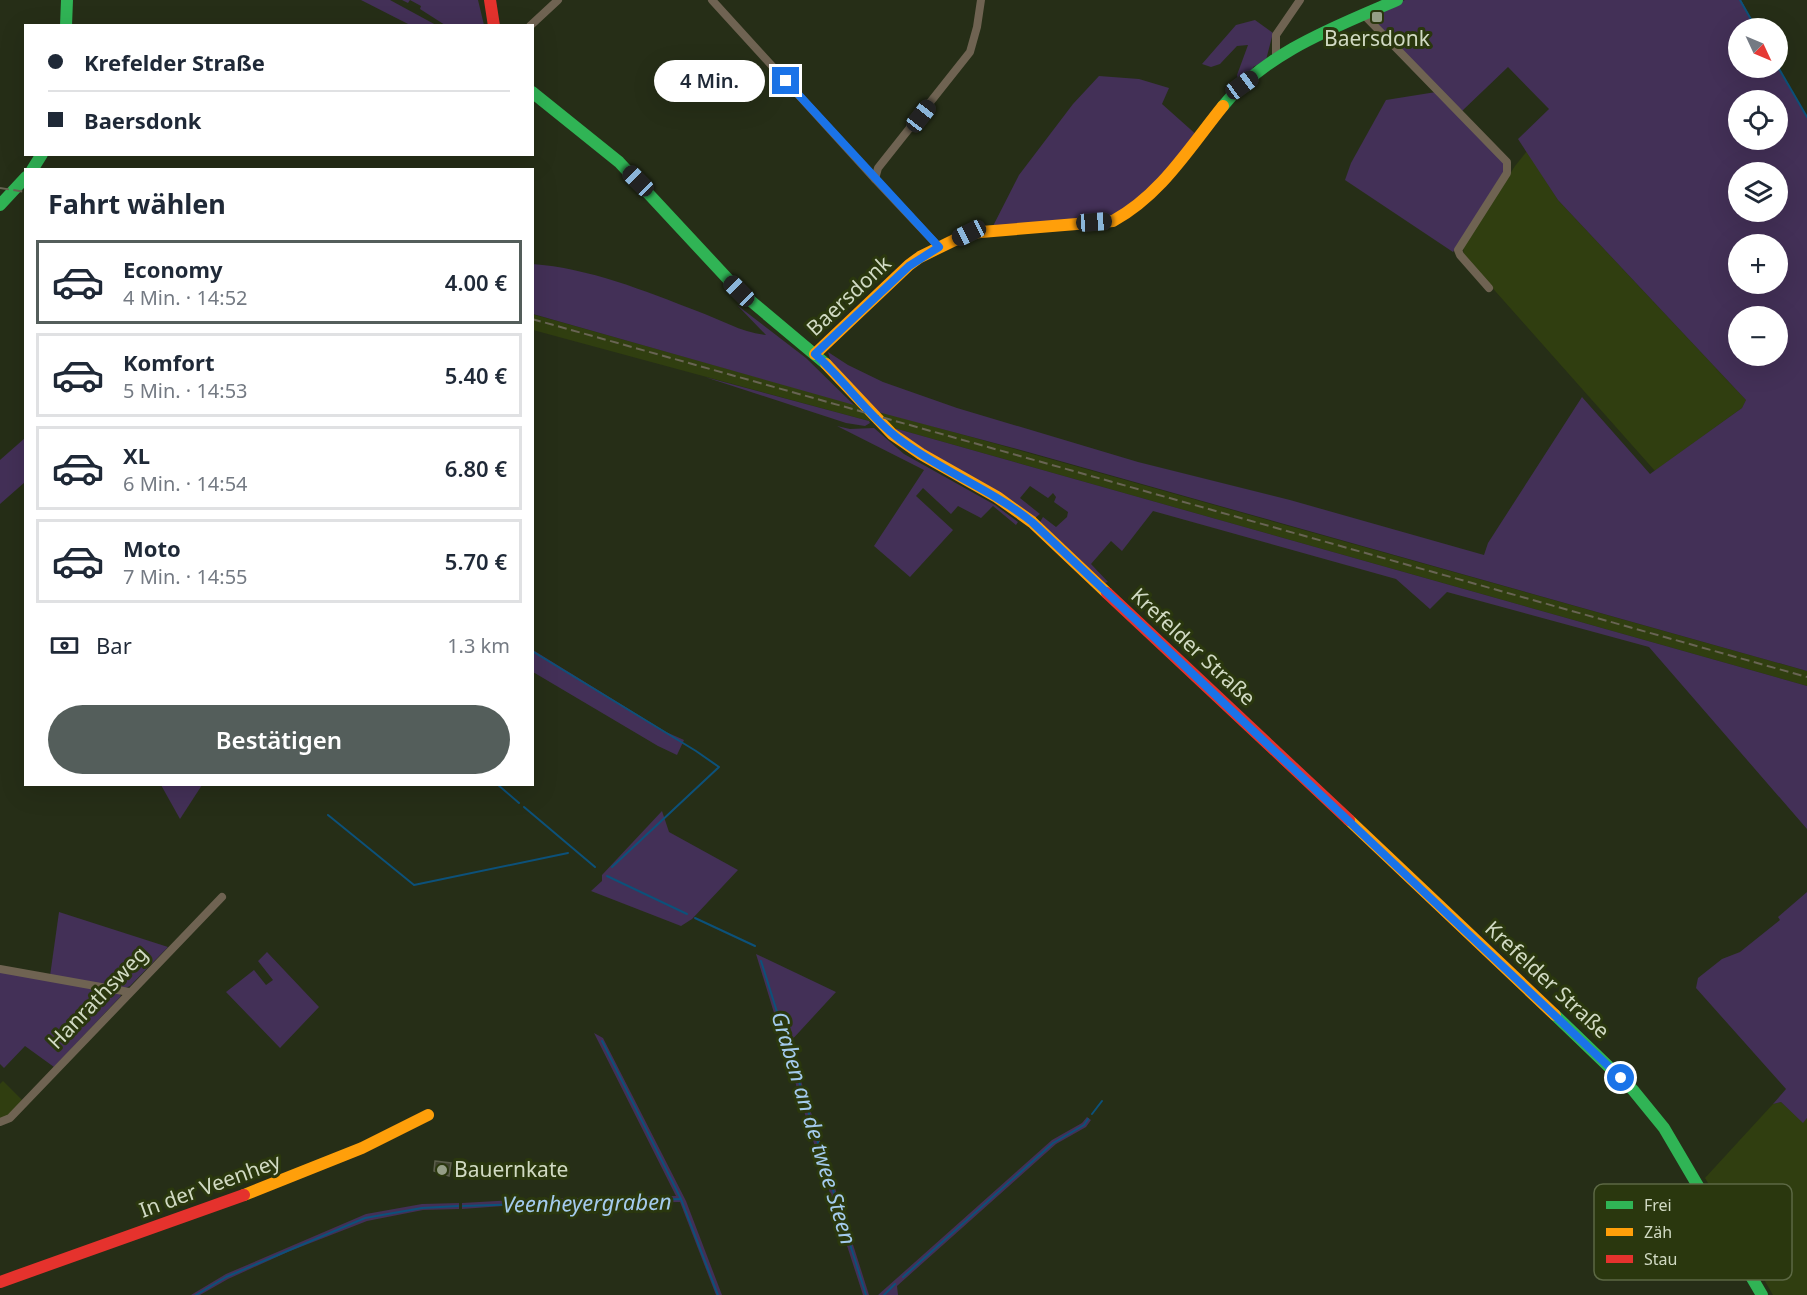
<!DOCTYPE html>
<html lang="de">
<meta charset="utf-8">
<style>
body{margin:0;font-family:"Noto Sans",sans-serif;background:#f6f6f7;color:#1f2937;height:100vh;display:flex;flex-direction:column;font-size:22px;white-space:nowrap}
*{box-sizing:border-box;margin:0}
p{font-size:20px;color:#747a83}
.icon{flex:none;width:33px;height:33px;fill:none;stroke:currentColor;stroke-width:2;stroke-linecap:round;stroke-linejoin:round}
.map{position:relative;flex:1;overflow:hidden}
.drawer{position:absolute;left:24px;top:168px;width:510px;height:618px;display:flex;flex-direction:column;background:#fff;border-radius:0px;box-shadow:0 6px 24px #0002}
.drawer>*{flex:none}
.top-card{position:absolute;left:24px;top:24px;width:510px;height:132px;border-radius:0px;box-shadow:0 6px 24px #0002;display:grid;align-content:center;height:132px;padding:0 24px;background:#fff}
.needle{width:39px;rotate:134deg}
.buttons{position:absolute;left:1728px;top:18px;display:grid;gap:12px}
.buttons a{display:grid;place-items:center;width:60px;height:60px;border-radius:50%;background:#fff;box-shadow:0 6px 24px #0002;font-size:30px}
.end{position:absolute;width:27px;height:27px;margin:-14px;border:8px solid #1a73e8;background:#fff;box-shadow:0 0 0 3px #fff}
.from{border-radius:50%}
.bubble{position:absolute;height:42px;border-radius:21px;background:#fff;box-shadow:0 6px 24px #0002;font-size:20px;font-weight:600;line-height:42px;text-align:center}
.car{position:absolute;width:18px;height:36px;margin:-18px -9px;border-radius:8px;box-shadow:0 0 4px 2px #0007;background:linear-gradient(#222 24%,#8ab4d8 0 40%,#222 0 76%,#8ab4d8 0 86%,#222 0)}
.top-card b{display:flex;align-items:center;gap:21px;height:57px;font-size:22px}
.top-card b+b{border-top:2px solid #e0e1e3}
.top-card i{width:15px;height:15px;background:#1f2937}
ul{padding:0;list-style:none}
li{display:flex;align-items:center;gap:18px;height:84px;margin:0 12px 9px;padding:0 12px;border:3px solid #e0e1e3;border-radius:0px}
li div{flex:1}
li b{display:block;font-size:22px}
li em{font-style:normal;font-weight:600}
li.current{border-color:#545e5b}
li>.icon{width:54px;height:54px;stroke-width:1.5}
h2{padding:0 24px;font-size:27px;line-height:72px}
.pay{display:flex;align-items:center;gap:15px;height:66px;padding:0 24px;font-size:22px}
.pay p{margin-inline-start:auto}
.cta{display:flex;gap:12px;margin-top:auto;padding:12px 24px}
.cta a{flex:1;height:69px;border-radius:36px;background:#545e5b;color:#fff;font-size:24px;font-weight:600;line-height:69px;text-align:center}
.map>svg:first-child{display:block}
</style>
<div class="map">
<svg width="1807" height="1295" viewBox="0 0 1807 1295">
<rect width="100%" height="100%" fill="#262e17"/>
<g fill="#303e10">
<path d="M 1527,151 L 1558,200 L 1746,400 L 1742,408 L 1655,471 L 1464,256 L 1463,247 L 1515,166 Z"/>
<path d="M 532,314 L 1807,671 L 1807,686 L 869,421 L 533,330 Z"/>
<path d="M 3,1081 L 22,1100 L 6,1118 L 0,1118 L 0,1084 Z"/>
<path d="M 1781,1102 L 1803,1122 L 1807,1118 L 1807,1295 L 1773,1295 L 1705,1178 L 1773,1104 Z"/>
</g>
<g fill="#433057" fill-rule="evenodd">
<path d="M 361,0 L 390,0 L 436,25 L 410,25 Z"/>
<path d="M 402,0 L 478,0 L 484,25 L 445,25 L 420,9 L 421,6 L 410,0 L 408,3 Z"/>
<path d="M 1405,0 L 1741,0 L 1756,28 L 1738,28 L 1738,68 L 1778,67 L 1807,116 L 1807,671 L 1028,452 L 878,412 L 831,362 L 828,352 L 848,365 L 883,382 L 957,408 L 1138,462 L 1290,500 L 1484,555 L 1488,543 L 1582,397 L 1650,474 L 1742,408 L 1746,400 L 1558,200 L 1518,139 L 1549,109 L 1508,67 L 1462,111 L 1366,16 ZM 1738,100 L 1778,100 L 1778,140 L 1738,140 ZM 1738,172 L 1778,172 L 1778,212 L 1738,212 ZM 1738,244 L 1778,244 L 1778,284 L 1738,284 ZM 1738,316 L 1778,316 L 1778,356 L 1738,356 Z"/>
<path d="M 1255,20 L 1273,33 L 1266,60 L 1253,67 L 1252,75 L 1239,84 L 1237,75 L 1248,45 L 1237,46 L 1220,64 L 1211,67 L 1202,64 L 1236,25 Z"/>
<path d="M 1099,76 L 1139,79 L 1169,88 L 1162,104 L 1199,137 L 1128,214 L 992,228 L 1019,175 L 1073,104 Z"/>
<path d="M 1436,92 L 1503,162 L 1504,171 L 1453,252 L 1345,180 L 1351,163 L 1386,100 Z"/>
<path d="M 532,264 C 589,268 645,291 697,311 C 720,319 742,333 766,335 L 737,305 L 806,358 L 854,405 L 533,314 Z"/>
<path d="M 705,377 L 869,421 L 870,423 L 865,426 L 846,423 Z"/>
<path d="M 837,426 L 850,429 L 874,428 L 904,454 L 995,505 L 1018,522 L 1016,525 L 993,506 L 981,518 L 958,506 L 951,514 L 923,488 L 916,496 L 953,530 L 910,577 L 874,546 L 924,470 Z"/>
<path d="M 894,428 L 1807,686 L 1807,829 L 1649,647 L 1447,592 L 1430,609 L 1396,579 L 1153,511 L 1122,551 L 1111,541 L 1091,564 L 1108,582 L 1105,583 L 1040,522 L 1043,517 L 1056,527 L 1067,517 L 1068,512 L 1054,502 L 1056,497 L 1053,493 L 1048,498 L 1030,486 L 1020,498 L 1040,514 L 1035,518 L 1010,499 L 930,454 Z"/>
<path d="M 25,438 L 25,482 L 0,504 L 0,460 Z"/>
<path d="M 533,650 L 666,732 L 684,740 L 677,755 L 658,746 L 533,672 Z"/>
<path d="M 161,785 L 202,785 L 180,819 Z"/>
<path d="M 662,811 L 669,832 L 738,870 L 692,919 L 681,926 L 591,891 L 602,881 L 602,875 Z"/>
<path d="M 1807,892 L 1807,1118 L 1803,1123 L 1781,1102 L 1773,1104 L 1786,1089 L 1696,988 L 1698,978 L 1722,959 L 1740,952 L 1780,920 L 1778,917 Z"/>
<path d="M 59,912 L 168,947 L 130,986 L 123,989 L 50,976 Z"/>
<path d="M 267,952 L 319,1007 L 280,1048 L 226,992 L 254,970 L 266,985 L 273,980 L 258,961 Z"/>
<path d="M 756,954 L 836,992 L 789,1043 L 869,1295 L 863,1295 L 816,1150 Z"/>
<path d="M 0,972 L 119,993 L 121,996 L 54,1067 L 25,1046 L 4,1068 L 0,1064 Z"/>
<path d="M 594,1033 L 603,1038 L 686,1201 L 722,1295 L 716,1295 L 680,1202 L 533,1204 L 462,1209 L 462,1203 L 533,1199 L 676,1196 Z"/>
<path d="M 1087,1117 L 1091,1120 L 1086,1127 L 1056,1144 L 897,1286 L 898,1295 L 878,1295 L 1052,1140 L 1082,1123 Z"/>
<path d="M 459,1203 L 459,1209 L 423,1210 L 367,1221 L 290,1251 L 228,1279 L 200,1295 L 191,1295 L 226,1274 L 366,1214 L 422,1204 Z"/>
</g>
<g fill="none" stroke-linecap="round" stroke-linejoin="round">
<g stroke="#0c517a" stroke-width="2">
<path d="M 1740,0 L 1756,28"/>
<path d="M 1778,67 L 1807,117"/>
<path d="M 532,651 L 696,751 L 719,767 L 612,867"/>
<path d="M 497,784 L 519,803"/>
<path d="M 524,807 L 595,867"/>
<path d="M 328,815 L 414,885 L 568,853"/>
<path d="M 607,876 L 687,914"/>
<path d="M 695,918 L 755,946"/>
<path d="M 761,961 L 866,1295"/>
<path d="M 602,1041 L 681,1199"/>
<path d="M 1092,1114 L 1102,1101"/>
<path d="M 463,1206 L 681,1199 L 718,1295"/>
<path d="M 903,1277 L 1053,1143 L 1084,1125 L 1088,1119"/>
<path d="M 196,1295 L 226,1277 L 365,1218 L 422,1208 L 458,1206"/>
<path d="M 884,1295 L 895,1284"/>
</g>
</g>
<path fill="#3f422f" stroke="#5b5e4b" stroke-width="1.5" d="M 435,1161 L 451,1163 L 449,1176 L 434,1171 Z"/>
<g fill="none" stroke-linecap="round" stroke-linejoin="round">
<g stroke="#6f6352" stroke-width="8">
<path d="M 712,0 L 875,179"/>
<path d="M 1364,15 L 1507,162 L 1507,173 L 1458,250 L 1460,255 L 1489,288"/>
<path d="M 530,26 L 558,0"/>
<path d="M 1276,60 L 1276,35 L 1300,0"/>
<path d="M 939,247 L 875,179 L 878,168 L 970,52 L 977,27 L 981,0"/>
<path d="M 0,969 L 129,992"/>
<path d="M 0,1122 L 10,1118 L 222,897"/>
</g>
<g stroke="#30b455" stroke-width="12">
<path d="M 66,26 L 67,0"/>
<path d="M 532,92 L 619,162 L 739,291 L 826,364"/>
<path d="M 1223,106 C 1266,52 1335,27 1397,0"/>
<path d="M 32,170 L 42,154"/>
<path d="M 0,205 L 26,177"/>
<path d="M 1555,1015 L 1633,1090 L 1664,1128 L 1762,1295"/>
</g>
<g stroke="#ff9f0a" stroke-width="12">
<path d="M 815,354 L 909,265 L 920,257 L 969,233 L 1113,221 C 1161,195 1189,148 1223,106"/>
<path d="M 826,364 L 892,434 L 921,454 L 997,497 L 1032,522 L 1107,593"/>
<path d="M 1349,820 L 1555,1015"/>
<path d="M 244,1195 L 362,1148 L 428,1115"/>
</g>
<g stroke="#e5322d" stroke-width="12">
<path d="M 490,0 L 494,26"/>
<path d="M 1107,593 L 1349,820"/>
<path d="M 0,1282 L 244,1195"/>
</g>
<g stroke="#686453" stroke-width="2" stroke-dasharray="9 4.5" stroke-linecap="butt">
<path d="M 0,188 L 26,192"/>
<path d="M 532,319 L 1807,677"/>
</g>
</g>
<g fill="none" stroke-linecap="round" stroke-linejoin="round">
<path stroke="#1a73e8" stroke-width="8" d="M 786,81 L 939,247 L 909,266 L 815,354 C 846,382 870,418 903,442 C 944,472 992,490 1032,522 L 1621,1078"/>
</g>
<g fill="#959e87" stroke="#2a370e" stroke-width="2">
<rect x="1371" y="11" width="12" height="12" rx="3"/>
<circle cx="442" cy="1170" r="6"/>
</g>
<g text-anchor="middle" stroke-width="6" stroke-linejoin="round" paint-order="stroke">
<g font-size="21" fill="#d1dac3" stroke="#2a370e">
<text x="1377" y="46">Baersdonk</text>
<text x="454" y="1177" text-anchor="start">Bauernkate</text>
</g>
<g font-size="21" fill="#d1dac3" stroke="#2a370e">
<text transform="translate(849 296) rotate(-43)" y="7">Baersdonk</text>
<text transform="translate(1193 647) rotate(43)" y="7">Krefelder Straße</text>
<text transform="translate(1547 980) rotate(43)" y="7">Krefelder Straße</text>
<text transform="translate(98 998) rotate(-46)" y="7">Hanrathsweg</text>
<text transform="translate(210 1186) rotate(-20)" y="7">In der Veenhey</text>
</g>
<g font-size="22" font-style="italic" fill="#a4cbed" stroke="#2a370e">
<text transform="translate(814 1128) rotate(73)" y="8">Graben an de twee Steen</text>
<text transform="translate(587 1203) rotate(-1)" y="8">Veenheyergraben</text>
</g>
</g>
<rect x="1594" y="1184" width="198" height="96" rx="9" fill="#2a370e" stroke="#5c6844" stroke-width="1.5"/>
<rect x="1606" y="1201" width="27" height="8" fill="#30b455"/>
<rect x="1606" y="1228" width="27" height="8" fill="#ff9f0a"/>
<rect x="1606" y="1255" width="27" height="8" fill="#e5322d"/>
<g font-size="16" fill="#d1dac3">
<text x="1644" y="1211">Frei</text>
<text x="1644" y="1238">Zäh</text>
<text x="1644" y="1265">Stau</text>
</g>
</svg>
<div class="buttons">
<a><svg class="needle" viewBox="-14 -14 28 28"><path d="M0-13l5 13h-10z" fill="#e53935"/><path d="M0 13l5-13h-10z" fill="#747a83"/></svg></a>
<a><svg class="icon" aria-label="locate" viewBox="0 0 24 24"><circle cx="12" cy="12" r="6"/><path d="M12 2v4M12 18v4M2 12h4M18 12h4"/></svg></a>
<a><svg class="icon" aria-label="layers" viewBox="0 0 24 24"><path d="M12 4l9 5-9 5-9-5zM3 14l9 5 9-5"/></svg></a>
<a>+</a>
<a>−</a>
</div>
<i class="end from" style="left:1621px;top:1078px"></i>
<i class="end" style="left:786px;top:81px"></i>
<div class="bubble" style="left:654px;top:60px;width:111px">4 Min.</div>
<i class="car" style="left:1242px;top:85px;rotate:54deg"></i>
<i class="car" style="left:921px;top:116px;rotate:38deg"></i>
<i class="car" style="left:638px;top:181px;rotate:315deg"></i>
<i class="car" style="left:1094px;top:222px;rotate:86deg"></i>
<i class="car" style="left:969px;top:233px;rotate:244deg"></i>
<i class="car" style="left:739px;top:291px;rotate:315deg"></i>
<div class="top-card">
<b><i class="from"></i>Krefelder Straße</b>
<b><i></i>Baersdonk</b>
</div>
<section class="drawer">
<h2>Fahrt wählen</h2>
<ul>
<li class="current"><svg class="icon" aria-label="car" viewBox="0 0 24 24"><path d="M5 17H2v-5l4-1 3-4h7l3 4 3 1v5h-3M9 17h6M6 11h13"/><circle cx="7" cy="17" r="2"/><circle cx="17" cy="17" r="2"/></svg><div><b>Economy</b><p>4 Min. · 14:52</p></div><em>4.00 €</em></li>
<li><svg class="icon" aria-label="car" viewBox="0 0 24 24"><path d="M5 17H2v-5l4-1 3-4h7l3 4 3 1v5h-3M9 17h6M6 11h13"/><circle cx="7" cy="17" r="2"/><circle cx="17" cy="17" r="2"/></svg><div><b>Komfort</b><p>5 Min. · 14:53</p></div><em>5.40 €</em></li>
<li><svg class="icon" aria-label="car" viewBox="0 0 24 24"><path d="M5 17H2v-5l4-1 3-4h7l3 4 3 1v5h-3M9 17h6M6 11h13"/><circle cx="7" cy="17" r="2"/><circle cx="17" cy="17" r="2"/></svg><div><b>XL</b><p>6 Min. · 14:54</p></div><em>6.80 €</em></li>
<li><svg class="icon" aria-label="car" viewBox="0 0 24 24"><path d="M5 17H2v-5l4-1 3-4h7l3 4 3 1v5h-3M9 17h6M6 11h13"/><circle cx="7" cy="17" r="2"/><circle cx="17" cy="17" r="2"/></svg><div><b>Moto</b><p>7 Min. · 14:55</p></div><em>5.70 €</em></li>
</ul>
<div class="pay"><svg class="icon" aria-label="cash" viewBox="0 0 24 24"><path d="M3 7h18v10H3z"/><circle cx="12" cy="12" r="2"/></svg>Bar<p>1.3 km</p></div>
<div class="cta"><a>Bestätigen</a></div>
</section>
</div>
